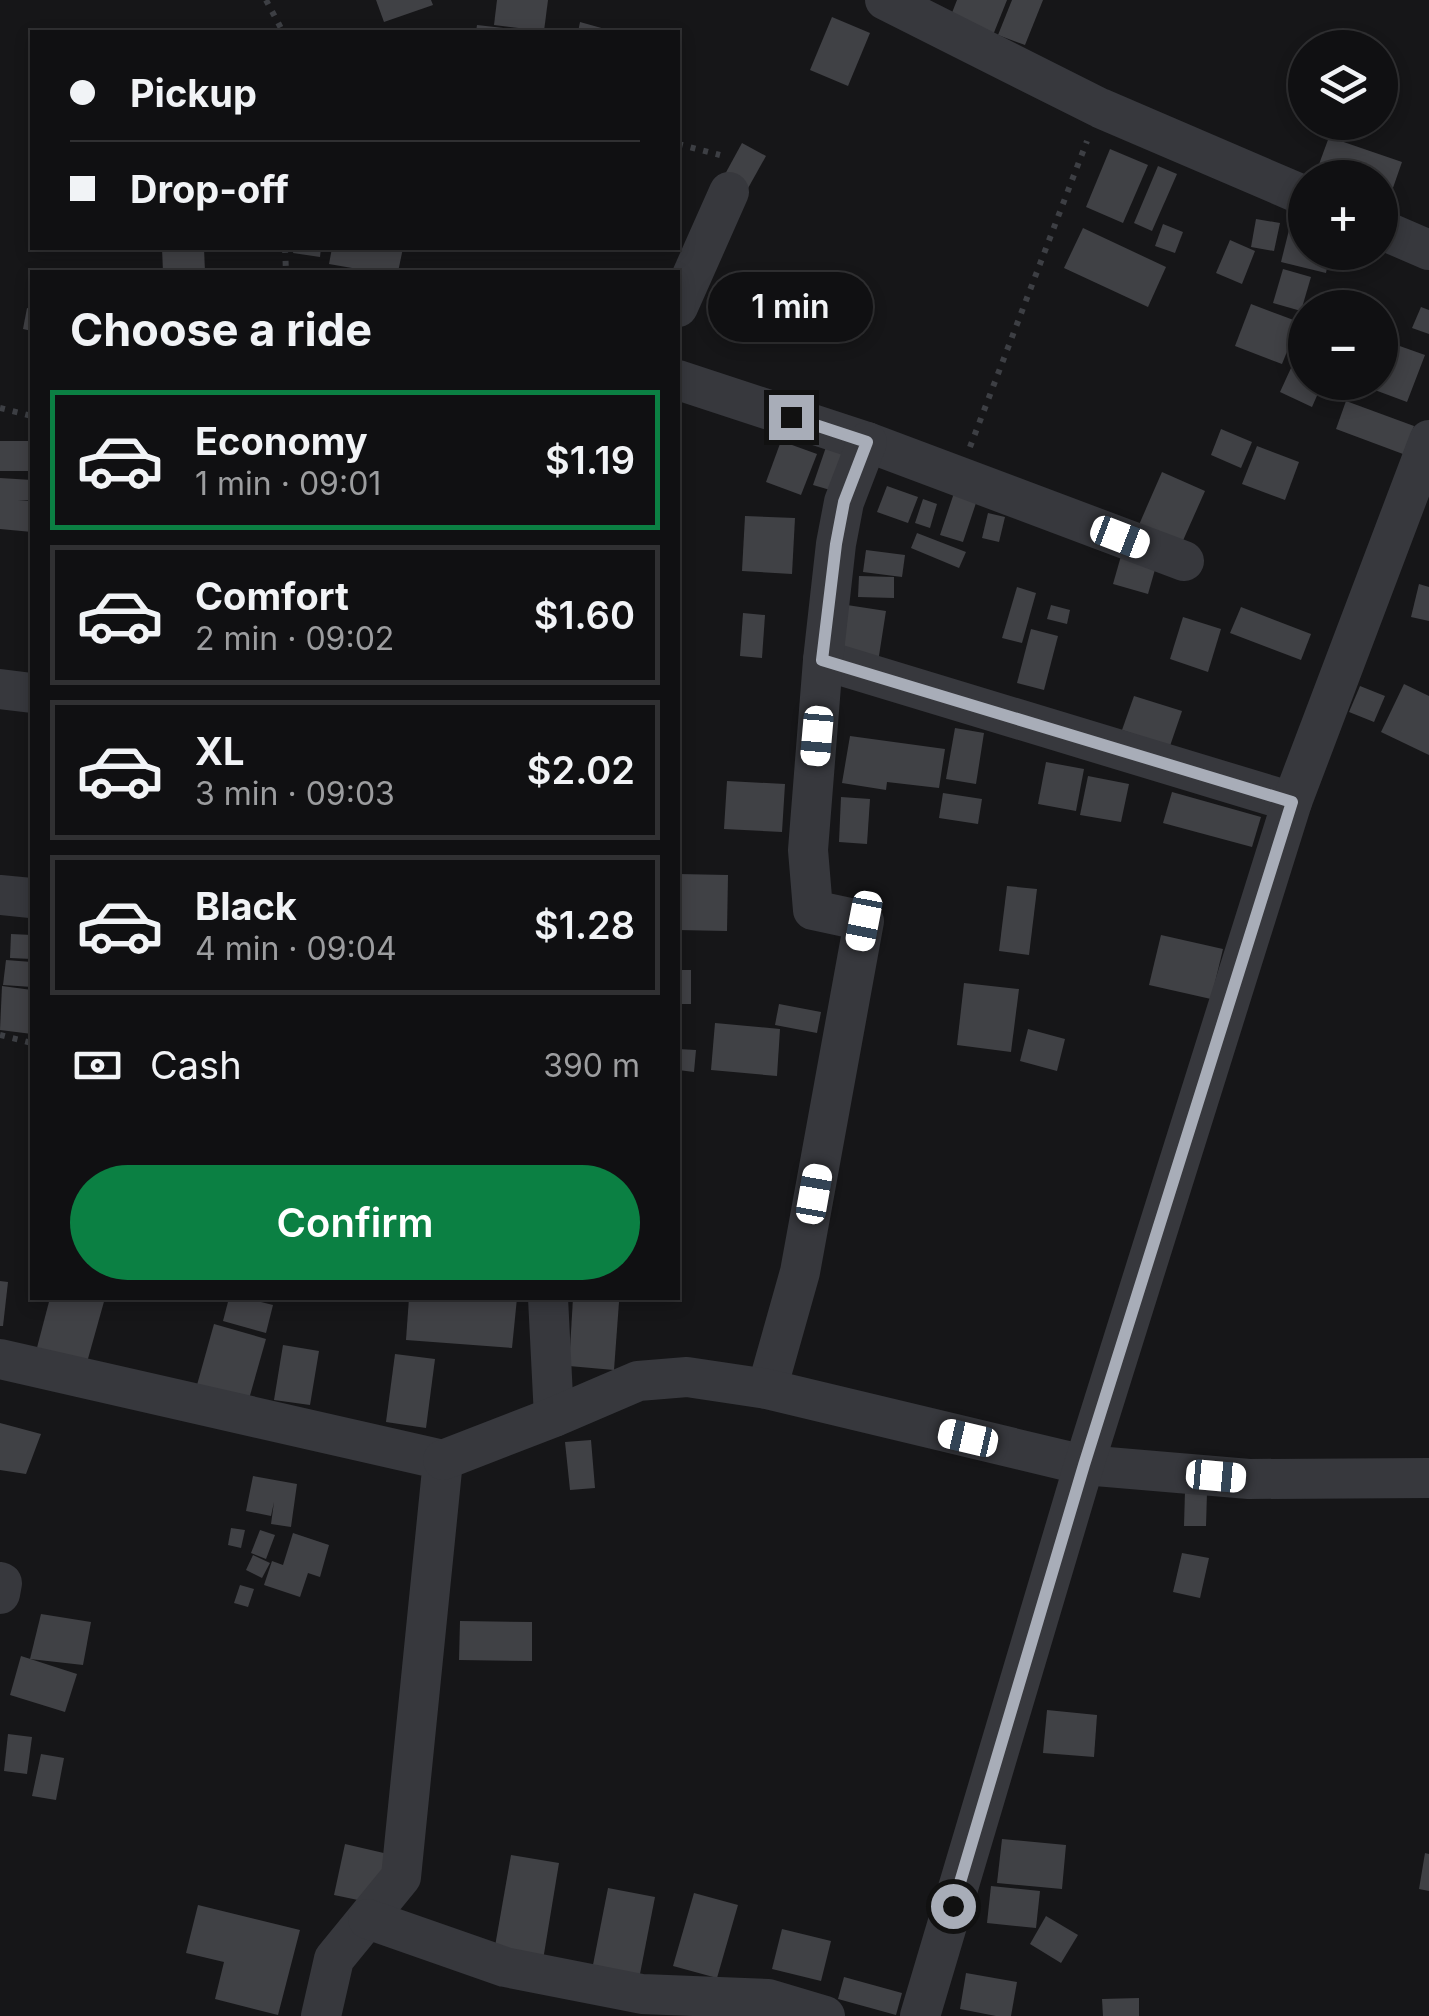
<!DOCTYPE html>
<meta charset="utf-8">
<style>
body{margin:0;font-family:Inter,sans-serif;background:#19191b;color:#f1f3f6;height:100vh;display:flex;flex-direction:column;font-size:38px;white-space:nowrap}
*{box-sizing:border-box;margin:0}
p{font-size:32px;color:#9c9d9f}
.icon{flex:none;width:55px;height:55px;fill:none;stroke:currentColor;stroke-width:2;stroke-linecap:round;stroke-linejoin:round}
.map{position:relative;flex:1;overflow:hidden}
.side{position:absolute;left:30px;top:270px;width:650px;height:1030px;display:flex;flex-direction:column;background:#101012;border-radius:0px;box-shadow:0 5px 15px #0003,0 0 0 2px #303032}
.side>*{flex:none}
.guide{position:absolute;left:30px;top:30px;width:650px;height:220px;border-radius:0px;box-shadow:0 5px 15px #0003,0 0 0 2px #303032;display:grid;align-content:center;height:220px;padding:0 40px;background:#101012}
.buttons{position:absolute;left:1288px;top:30px;display:grid;gap:20px}
.buttons a{display:grid;place-items:center;width:110px;height:110px;border-radius:50%;background:#101012;box-shadow:0 5px 15px #0003,0 0 0 2px #303032;font-size:50px}
.end{position:absolute;width:45px;height:45px;margin:-22px;border:12px solid #a8adb8;background:#111;box-shadow:0 0 0 5px #111}
.from{border-radius:50%}
.bubble{position:absolute;height:70px;border-radius:35px;background:#101012;box-shadow:0 5px 15px #0003,0 0 0 2px #303032;font-size:32px;font-weight:600;line-height:70px;text-align:center}
.car{position:absolute;width:30px;height:60px;margin:-30px -15px;border-radius:12px;box-shadow:0 0 8px 2px #0007;background:linear-gradient(#fff 24%,#345 0 40%,#fff 0 76%,#345 0 86%,#fff 0)}
.guide b{display:flex;align-items:center;gap:35px;height:95px;font-size:38px}
.guide b+b{border-top:2px solid #303032}
.guide i{width:25px;height:25px;background:#f1f3f6}
ul{padding:0;list-style:none}
li{display:flex;align-items:center;gap:30px;height:140px;margin:0 20px 15px;padding:0 20px;border:5px solid #303032;border-radius:0px}
li div{flex:1}
li b{display:block;font-size:38px}
li em{font-style:normal;font-weight:600}
li.active{border-color:#0b8043}
li>.icon{width:90px;height:90px;stroke-width:1.5}
h2{padding:0 40px;font-size:45px;line-height:120px}
.pay{display:flex;align-items:center;gap:25px;height:110px;padding:0 40px;font-size:38px}
.pay p{margin-inline-start:auto}
.primary-button{display:flex;gap:20px;margin-top:auto;padding:20px 40px}
.primary-button a{flex:1;height:115px;border-radius:60px;background:#0b8043;color:#fff;font-size:40px;font-weight:600;line-height:115px;text-align:center}
.map>svg:first-child{display:block}
</style>
<div class="map">
<svg width="1429" height="2016" viewBox="0 0 1429 2016">
<rect width="100%" height="100%" fill="#161618"/>
<g fill="#404145">
<path d="M 376,0 L 431,0 L 433,5 L 384,22 Z"/>
<path d="M 497,0 L 548,0 L 544,31 L 494,25 Z"/>
<path d="M 957,0 L 1007,0 L 991,40 L 948,23 Z"/>
<path d="M 1012,0 L 1043,0 L 1025,45 L 998,35 Z"/>
<path d="M 832,17 L 870,33 L 848,86 L 810,70 Z"/>
<path d="M 580,22 L 605,29 L 604,32 L 578,32 Z"/>
<path d="M 477,25 L 521,30 L 521,32 L 476,32 Z"/>
<path d="M 1329,137 L 1402,162 L 1387,205 L 1380,203 L 1380,178 L 1314,178 Z"/>
<path d="M 742,143 L 766,156 L 747,190 L 724,176 Z"/>
<path d="M 1110,149 L 1148,165 L 1123,223 L 1086,207 Z"/>
<path d="M 1158,166 L 1177,174 L 1152,231 L 1134,223 Z"/>
<path d="M 1256,219 L 1280,223 L 1274,251 L 1251,247 Z"/>
<path d="M 1163,224 L 1183,232 L 1175,253 L 1155,246 Z"/>
<path d="M 1083,228 L 1166,267 L 1148,307 L 1064,268 Z"/>
<path d="M 1289,230 L 1305,234 L 1305,252 L 1330,252 L 1326,273 L 1281,262 Z"/>
<path d="M 1230,240 L 1255,251 L 1242,284 L 1216,273 Z"/>
<path d="M 162,248 L 204,248 L 205,272 L 163,272 Z"/>
<path d="M 294,248 L 321,248 L 320,257 L 293,253 Z"/>
<path d="M 332,248 L 403,248 L 398,272 L 375,272 L 329,264 Z"/>
<path d="M 1283,269 L 1311,277 L 1301,311 L 1273,303 Z"/>
<path d="M 1251,304 L 1299,322 L 1282,364 L 1235,346 Z"/>
<path d="M 1421,307 L 1429,310 L 1429,334 L 1412,328 Z"/>
<path d="M 27,308 L 32,309 L 32,331 L 23,329 Z"/>
<path d="M 1380,339 L 1425,355 L 1407,402 L 1356,383 L 1380,382 Z"/>
<path d="M 1291,368 L 1305,375 L 1305,382 L 1323,382 L 1312,407 L 1280,392 Z"/>
<path d="M 1346,401 L 1414,426 L 1403,454 L 1336,429 Z"/>
<path d="M 1221,429 L 1252,442 L 1241,468 L 1211,455 Z"/>
<rect x="0" y="441" width="32" height="30"/>
<path d="M 781,441 L 817,454 L 801,495 L 766,482 Z"/>
<path d="M 1257,446 L 1299,462 L 1285,500 L 1242,484 Z"/>
<path d="M 826,447 L 849,455 L 837,492 L 813,485 Z"/>
<path d="M 1162,472 L 1205,491 L 1181,545 L 1138,527 Z"/>
<path d="M 0,478 L 32,480 L 32,500 L 18,500 L 32,501 L 32,532 L 0,529 Z"/>
<path d="M 887,486 L 918,497 L 908,523 L 877,512 Z"/>
<path d="M 954,493 L 977,500 L 963,542 L 940,535 Z"/>
<path d="M 923,499 L 937,504 L 930,528 L 915,523 Z"/>
<path d="M 988,513 L 1005,517 L 999,542 L 982,538 Z"/>
<path d="M 745,516 L 795,518 L 792,574 L 742,571 Z"/>
<path d="M 917,533 L 966,552 L 959,568 L 911,548 Z"/>
<path d="M 866,550 L 905,555 L 902,577 L 863,572 Z"/>
<path d="M 1121,556 L 1156,566 L 1148,594 L 1113,584 Z"/>
<path d="M 859,576 L 894,577 L 894,598 L 858,597 Z"/>
<path d="M 1419,584 L 1429,587 L 1429,621 L 1411,617 Z"/>
<path d="M 1017,587 L 1036,593 L 1022,643 L 1002,638 Z"/>
<path d="M 847,605 L 886,611 L 878,662 L 839,656 Z"/>
<path d="M 1051,605 L 1070,610 L 1067,624 L 1047,619 Z"/>
<path d="M 1241,607 L 1311,634 L 1301,660 L 1230,633 Z"/>
<path d="M 743,613 L 765,615 L 762,658 L 740,656 Z"/>
<path d="M 1183,617 L 1221,629 L 1208,672 L 1170,659 Z"/>
<path d="M 1031,629 L 1058,636 L 1044,690 L 1017,683 Z"/>
<path d="M 1404,684 L 1429,696 L 1429,755 L 1381,732 Z"/>
<path d="M 1360,686 L 1385,696 L 1374,722 L 1349,712 Z"/>
<path d="M 1134,696 L 1182,711 L 1170,746 L 1122,730 Z"/>
<path d="M 955,728 L 984,733 L 976,784 L 946,779 Z"/>
<path d="M 850,736 L 945,749 L 939,788 L 887,782 L 886,790 L 842,783 Z"/>
<path d="M 1046,762 L 1084,769 L 1076,811 L 1038,804 Z"/>
<path d="M 1088,776 L 1129,784 L 1121,822 L 1080,815 Z"/>
<path d="M 727,781 L 785,784 L 782,832 L 724,829 Z"/>
<path d="M 1172,792 L 1261,817 L 1252,847 L 1163,823 Z"/>
<path d="M 943,793 L 982,799 L 978,824 L 939,818 Z"/>
<path d="M 841,797 L 870,799 L 867,844 L 839,842 Z"/>
<path d="M 678,874 L 728,875 L 727,931 L 678,930 Z"/>
<path d="M 1007,886 L 1037,889 L 1029,955 L 999,951 Z"/>
<path d="M 11,934 L 32,935 L 32,959 L 10,958 Z"/>
<path d="M 1161,935 L 1223,949 L 1211,999 L 1149,985 Z"/>
<path d="M 6,960 L 32,962 L 32,987 L 3,985 Z"/>
<rect x="678" y="970" width="13" height="34"/>
<path d="M 964,983 L 1019,989 L 1011,1052 L 957,1045 Z"/>
<path d="M 2,986 L 32,990 L 32,1034 L 0,1030 Z"/>
<path d="M 779,1004 L 821,1012 L 817,1033 L 775,1025 Z"/>
<path d="M 715,1023 L 780,1029 L 777,1076 L 711,1070 Z"/>
<path d="M 1028,1029 L 1065,1039 L 1057,1071 L 1020,1061 Z"/>
<path d="M 678,1049 L 696,1050 L 694,1072 L 678,1070 Z"/>
<path d="M 0,1281 L 8,1282 L 3,1326 L 0,1326 Z"/>
<path d="M 50,1298 L 105,1298 L 84,1373 L 34,1359 Z"/>
<path d="M 229,1298 L 245,1298 L 273,1305 L 266,1333 L 223,1321 Z"/>
<path d="M 409,1298 L 517,1298 L 512,1348 L 406,1340 Z"/>
<path d="M 573,1298 L 619,1302 L 614,1370 L 569,1366 Z"/>
<path d="M 214,1324 L 266,1339 L 249,1399 L 197,1385 Z"/>
<path d="M 283,1345 L 319,1351 L 310,1405 L 274,1400 Z"/>
<path d="M 395,1354 L 435,1359 L 426,1428 L 386,1422 Z"/>
<path d="M 0,1423 L 41,1434 L 26,1474 L 0,1470 Z"/>
<path d="M 591,1440 L 595,1488 L 570,1490 L 565,1442 Z"/>
<path d="M 253,1476 L 297,1484 L 291,1527 L 271,1524 L 274,1502 L 271,1516 L 246,1511 Z"/>
<path d="M 1185,1491 L 1207,1492 L 1206,1526 L 1184,1526 Z"/>
<path d="M 231,1528 L 245,1530 L 241,1548 L 228,1545 Z"/>
<path d="M 260,1530 L 275,1535 L 266,1559 L 251,1553 Z"/>
<path d="M 293,1533 L 329,1545 L 320,1577 L 308,1573 L 300,1597 L 264,1585 L 272,1561 L 283,1565 Z"/>
<path d="M 1182,1553 L 1209,1558 L 1200,1598 L 1173,1592 Z"/>
<path d="M 253,1555 L 270,1563 L 262,1578 L 246,1570 Z"/>
<path d="M 240,1585 L 254,1589 L 248,1607 L 234,1603 Z"/>
<path d="M 41,1614 L 91,1622 L 83,1665 L 30,1659 Z"/>
<path d="M 460,1621 L 532,1622 L 532,1661 L 459,1660 Z"/>
<path d="M 21,1656 L 77,1674 L 65,1712 L 10,1695 Z"/>
<path d="M 1047,1710 L 1097,1715 L 1094,1757 L 1043,1753 Z"/>
<path d="M 8,1734 L 32,1737 L 27,1774 L 4,1771 Z"/>
<path d="M 41,1754 L 64,1758 L 56,1800 L 32,1796 Z"/>
<path d="M 1002,1839 L 1066,1845 L 1062,1889 L 997,1883 Z"/>
<path d="M 345,1844 L 388,1854 L 377,1904 L 334,1895 Z"/>
<path d="M 1425,1853 L 1429,1854 L 1429,1891 L 1419,1889 Z"/>
<path d="M 511,1855 L 559,1863 L 543,1960 L 494,1952 Z"/>
<path d="M 991,1886 L 1040,1891 L 1036,1928 L 987,1923 Z"/>
<path d="M 608,1888 L 655,1897 L 638,1984 L 591,1975 Z"/>
<path d="M 694,1893 L 738,1905 L 717,1978 L 673,1966 Z"/>
<path d="M 198,1905 L 300,1930 L 278,2015 L 215,1999 L 224,1962 L 186,1953 Z"/>
<path d="M 1046,1916 L 1078,1935 L 1061,1963 L 1030,1944 Z"/>
<path d="M 782,1929 L 831,1941 L 821,1981 L 772,1969 Z"/>
<path d="M 966,1973 L 1017,1982 L 1011,2016 L 996,2016 L 960,2009 Z"/>
<path d="M 844,1977 L 902,1993 L 896,2015 L 838,1999 Z"/>
<path d="M 1139,1998 L 1139,2016 L 1103,2016 L 1102,1999 Z"/>
</g>
<g fill="none" stroke-linecap="round" stroke-linejoin="round">
<g stroke="#3d3f44" stroke-width="6" stroke-dasharray="5 8" stroke-linecap="butt">
<path d="M 266,0 L 283,32"/>
<path d="M 678,144 L 720,155"/>
<path d="M 285,248 L 286,272"/>
<path d="M 0,408 L 32,416"/>
<path d="M 970,447 L 1087,141"/>
<path d="M 0,1035 L 32,1043"/>
</g>
<g stroke="#37383d" stroke-width="40">
<path d="M 885,0 L 1100,108 L 1305,196"/>
<path d="M 1380,229 L 1429,250"/>
<path d="M 678,307 L 729,192"/>
<path d="M 678,380 L 867,442 L 1184,561"/>
<path d="M 823,660 L 1292,802"/>
<path d="M 0,689 L 32,693"/>
<path d="M 0,895 L 31,898"/>
<path d="M 548,1298 L 554,1417"/>
<path d="M 0,1359 L 443,1460 L 401,1877 L 334,1959 L 321,2016"/>
<path d="M 767,1389 L 800,1272 L 864,921 L 813,910 L 808,850 L 823,660 L 836,544 L 844,502 L 867,442"/>
<path d="M 443,1460 L 554,1417 L 638,1381 L 687,1377 L 767,1389 L 1084,1465 L 1249,1479 L 1429,1478"/>
<path d="M 0,1582 L 2,1583 L 0,1594"/>
<path d="M 368,1919 L 505,1967 L 642,1994 L 768,1999 L 825,2016"/>
<path d="M 920,2016 L 1084,1465 L 1292,802 L 1429,440"/>
</g>
</g>
<g fill="none" stroke-linecap="round" stroke-linejoin="round">
<path stroke="#a8adb8" stroke-width="12" d="M 791,417 L 867,442 L 844,502 L 836,544 L 822,660 L 1292,802 L 1084,1465 L 953,1906"/>
</g>
</svg>
<div class="buttons">
<a><svg class="icon" aria-label="layers" viewBox="0 0 24 24"><path d="M12 4l9 5-9 5-9-5zM3 14l9 5 9-5"/></svg></a>
<a>+</a>
<a>−</a>
</div>
<i class="end from" style="left:953px;top:1906px"></i>
<i class="end" style="left:791px;top:417px"></i>
<div class="bubble" style="left:708px;top:272px;width:165px">1 min</div>
<i class="car" style="left:1120px;top:537px;rotate:111deg"></i>
<i class="car" style="left:817px;top:736px;rotate:185deg"></i>
<i class="car" style="left:864px;top:921px;rotate:191deg"></i>
<i class="car" style="left:814px;top:1194px;rotate:10deg"></i>
<i class="car" style="left:968px;top:1438px;rotate:283deg"></i>
<i class="car" style="left:1216px;top:1476px;rotate:95deg"></i>
<div class="guide">
<b><i class="from"></i>Pickup</b>
<b><i></i>Drop-off</b>
</div>
<section class="side">
<h2>Choose a ride</h2>
<ul>
<li class="active"><svg class="icon" aria-label="car" viewBox="0 0 24 24"><path d="M5 17H2v-5l4-1 3-4h7l3 4 3 1v5h-3M9 17h6M6 11h13"/><circle cx="7" cy="17" r="2"/><circle cx="17" cy="17" r="2"/></svg><div><b>Economy</b><p>1 min · 09:01</p></div><em>$1.19</em></li>
<li><svg class="icon" aria-label="car" viewBox="0 0 24 24"><path d="M5 17H2v-5l4-1 3-4h7l3 4 3 1v5h-3M9 17h6M6 11h13"/><circle cx="7" cy="17" r="2"/><circle cx="17" cy="17" r="2"/></svg><div><b>Comfort</b><p>2 min · 09:02</p></div><em>$1.60</em></li>
<li><svg class="icon" aria-label="car" viewBox="0 0 24 24"><path d="M5 17H2v-5l4-1 3-4h7l3 4 3 1v5h-3M9 17h6M6 11h13"/><circle cx="7" cy="17" r="2"/><circle cx="17" cy="17" r="2"/></svg><div><b>XL</b><p>3 min · 09:03</p></div><em>$2.02</em></li>
<li><svg class="icon" aria-label="car" viewBox="0 0 24 24"><path d="M5 17H2v-5l4-1 3-4h7l3 4 3 1v5h-3M9 17h6M6 11h13"/><circle cx="7" cy="17" r="2"/><circle cx="17" cy="17" r="2"/></svg><div><b>Black</b><p>4 min · 09:04</p></div><em>$1.28</em></li>
</ul>
<div class="pay"><svg class="icon" aria-label="cash" viewBox="0 0 24 24"><path d="M3 7h18v10H3z"/><circle cx="12" cy="12" r="2"/></svg>Cash<p>390 m</p></div>
<div class="primary-button"><a>Confirm</a></div>
</section>
</div>
